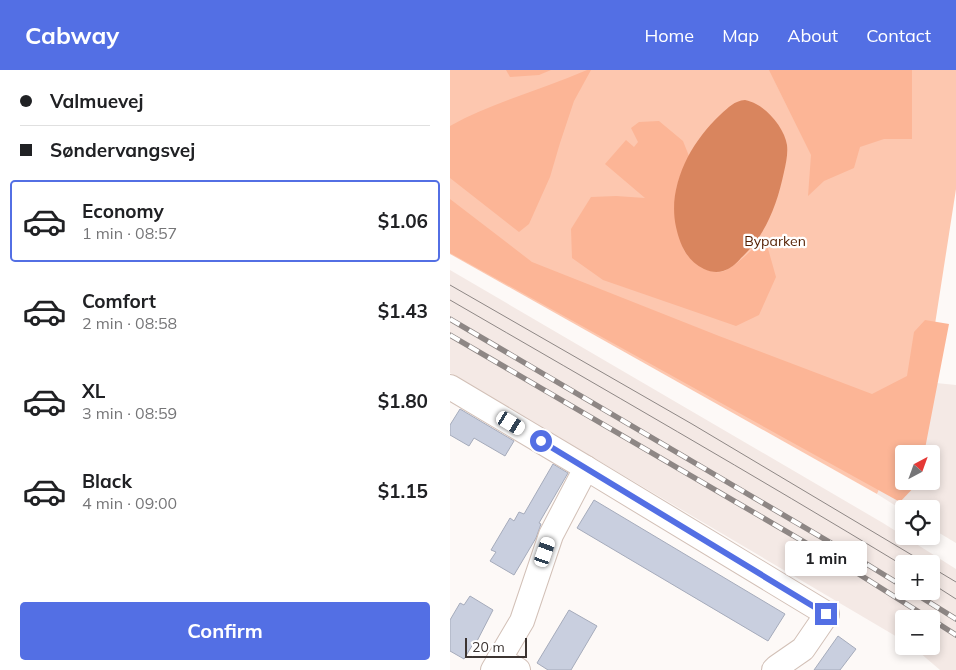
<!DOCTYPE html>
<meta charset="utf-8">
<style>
body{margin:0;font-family:Mulish,sans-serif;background:#f6f6f6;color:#202124;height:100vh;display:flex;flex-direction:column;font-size:19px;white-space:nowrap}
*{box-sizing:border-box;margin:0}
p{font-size:16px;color:#757577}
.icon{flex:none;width:28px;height:28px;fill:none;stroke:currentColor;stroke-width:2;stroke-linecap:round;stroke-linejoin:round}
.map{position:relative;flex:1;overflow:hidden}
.sheet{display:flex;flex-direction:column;background:#fff;width:450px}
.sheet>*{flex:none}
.guide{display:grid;align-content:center;height:110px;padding:0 20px;background:#fff}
.needle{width:32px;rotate:41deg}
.fabs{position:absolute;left:445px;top:375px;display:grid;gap:10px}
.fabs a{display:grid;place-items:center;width:45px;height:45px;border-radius:5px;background:#fff;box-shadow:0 2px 8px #0003;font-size:25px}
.scale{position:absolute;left:15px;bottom:12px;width:62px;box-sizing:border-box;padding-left:5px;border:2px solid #3c3431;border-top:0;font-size:14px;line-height:18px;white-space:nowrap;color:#3c3431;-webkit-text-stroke:4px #fff;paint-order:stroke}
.end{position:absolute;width:22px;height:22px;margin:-11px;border:6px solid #536fe4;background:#fff;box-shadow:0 0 0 2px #fff}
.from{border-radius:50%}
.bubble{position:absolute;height:35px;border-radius:5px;background:#fff;box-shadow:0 2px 8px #0003;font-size:16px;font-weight:700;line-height:35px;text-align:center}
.car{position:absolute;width:15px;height:30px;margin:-15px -8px;border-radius:6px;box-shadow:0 0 4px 1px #0007;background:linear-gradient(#fff 24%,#345 0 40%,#fff 0 76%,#345 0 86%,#fff 0)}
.guide b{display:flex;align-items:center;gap:18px;height:48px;font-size:19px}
.guide b+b{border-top:1px solid #e0e0e0}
.guide i{width:12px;height:12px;background:#202124}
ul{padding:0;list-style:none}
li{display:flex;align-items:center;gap:15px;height:82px;margin:0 10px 8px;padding:0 10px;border:2px solid transparent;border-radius:5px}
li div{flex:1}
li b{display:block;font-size:19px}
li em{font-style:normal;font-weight:700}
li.current{border-color:#536fe4}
li>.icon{width:45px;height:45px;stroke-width:1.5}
.button{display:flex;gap:10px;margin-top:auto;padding:10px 20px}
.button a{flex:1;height:58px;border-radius:5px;background:#536fe4;color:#fff;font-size:20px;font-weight:700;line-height:58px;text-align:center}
header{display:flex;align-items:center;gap:30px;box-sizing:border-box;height:70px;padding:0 25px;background:#536fe4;color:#fff}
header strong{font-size:24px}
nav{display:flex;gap:28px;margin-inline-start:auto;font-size:18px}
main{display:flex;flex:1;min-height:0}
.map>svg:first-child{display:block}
</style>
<header>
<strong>Cabway</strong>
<nav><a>Home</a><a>Map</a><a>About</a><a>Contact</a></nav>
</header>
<main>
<section class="sheet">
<div class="guide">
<b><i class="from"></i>Valmuevej</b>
<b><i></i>Søndervangsvej</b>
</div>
<ul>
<li class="current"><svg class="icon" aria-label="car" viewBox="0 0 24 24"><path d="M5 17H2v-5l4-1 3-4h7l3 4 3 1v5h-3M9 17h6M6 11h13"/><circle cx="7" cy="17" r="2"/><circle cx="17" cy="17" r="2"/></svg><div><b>Economy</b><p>1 min · 08:57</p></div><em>$1.06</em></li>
<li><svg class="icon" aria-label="car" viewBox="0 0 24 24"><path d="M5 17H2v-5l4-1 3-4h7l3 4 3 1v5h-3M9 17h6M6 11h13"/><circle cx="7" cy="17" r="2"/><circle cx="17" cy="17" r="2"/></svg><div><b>Comfort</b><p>2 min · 08:58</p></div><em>$1.43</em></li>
<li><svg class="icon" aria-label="car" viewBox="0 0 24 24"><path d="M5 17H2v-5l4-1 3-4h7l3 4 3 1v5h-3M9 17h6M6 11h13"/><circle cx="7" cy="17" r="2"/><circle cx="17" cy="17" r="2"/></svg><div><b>XL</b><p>3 min · 08:59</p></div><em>$1.80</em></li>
<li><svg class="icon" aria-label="car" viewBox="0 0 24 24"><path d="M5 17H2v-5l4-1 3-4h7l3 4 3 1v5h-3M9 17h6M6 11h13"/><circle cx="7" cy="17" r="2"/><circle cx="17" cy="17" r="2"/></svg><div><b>Black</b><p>4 min · 09:00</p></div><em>$1.15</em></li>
</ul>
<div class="button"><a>Confirm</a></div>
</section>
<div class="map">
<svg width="506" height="600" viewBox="0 0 506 600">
<rect width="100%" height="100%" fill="#fdf9f7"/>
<g fill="#f4e9e5" fill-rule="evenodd">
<path d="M 0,200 L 433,453 L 506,499 L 506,600 L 490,600 L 462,576 L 481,576 L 481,549 L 454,549 L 454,571 L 0,303 ZM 454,494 L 481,494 L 481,521 L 454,521 Z"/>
<path d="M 476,312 L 506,315 L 506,473 L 481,458 L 481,439 L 454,439 L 454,441 L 427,424 ZM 454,384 L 481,384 L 481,411 L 454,411 Z"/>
</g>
<path fill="#fdc7af" d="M 0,0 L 506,0 L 506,119 L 476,312 L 427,424 L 0,184 Z"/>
<g fill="#fcb596">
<path d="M 56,0 L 101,0 L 89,5 L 60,7 Z"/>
<path d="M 137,0 L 141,0 L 124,31 L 110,73 L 100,107 L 79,154 L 69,162 L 0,108 L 0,56 C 43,32 92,20 137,0 Z"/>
<path d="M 319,0 L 462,0 L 462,69 L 434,69 L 410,77 L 404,98 L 374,111 L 358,126 L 361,85 Z"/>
<path d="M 209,51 L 233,71 L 239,86 C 234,97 227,110 226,122 C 226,131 228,140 228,149 C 231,173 229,183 252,197 C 257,200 263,203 270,202 C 282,201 305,176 315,168 L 326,207 L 309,245 L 286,256 L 153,210 L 122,188 L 121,159 L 141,127 L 166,126 L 195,128 L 155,94 L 176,70 L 184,77 L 188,72 L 181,58 L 189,52 Z"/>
<path d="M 0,129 L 82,192 L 269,266 L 422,324 L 457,306 L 464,262 L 475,250 L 499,254 L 474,384 L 454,384 L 454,411 L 469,411 L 468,413 L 450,432 L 0,183 Z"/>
</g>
<path fill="#d9855e" d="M 295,30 C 299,31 303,32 306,34 C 320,41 335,60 337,75 C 338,84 336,93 334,102 C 327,135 316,165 291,188 C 286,194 280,199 273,201 C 267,203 260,202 254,199 C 237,191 230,175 226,157 C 217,116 241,72 270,45 C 279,37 284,31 295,30 Z"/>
<g fill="#c9cfdf" stroke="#a5abbb">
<path d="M 10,339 L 64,371 L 55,386 L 24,368 L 19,376 L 0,365 L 0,355 Z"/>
<path d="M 103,394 L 118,403 L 89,453 L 91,454 L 86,468 L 64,505 L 40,491 L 46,482 L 41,480 L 60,448 L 64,451 L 69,442 L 74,444 Z"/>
<path d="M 144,430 L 335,544 L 318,571 L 127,458 Z"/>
<path d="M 20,526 L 43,540 L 25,575 L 23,574 L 14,589 L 0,581 L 0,550 L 10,533 L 14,535 Z"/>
<path d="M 119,540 L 147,556 L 121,600 L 98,600 L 87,593 Z"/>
<path d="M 388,566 L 406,579 L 390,600 L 364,600 Z"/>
</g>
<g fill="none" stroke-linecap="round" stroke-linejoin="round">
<g stroke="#d2c0b7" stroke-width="26">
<g id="minor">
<path d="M 0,317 L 136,398"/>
<path d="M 49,589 L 68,600"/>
<path d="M 43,600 L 72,551 L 101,465 L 136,398 L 377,544 L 353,579 L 327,597 L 324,600"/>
</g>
</g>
<use href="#minor" stroke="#fff" stroke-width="24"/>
<g stroke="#8e8785" stroke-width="1">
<path d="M 0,215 L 242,354 L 477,494"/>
<path d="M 0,230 C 152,318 304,405 454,496"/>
<path d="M 481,497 L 506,512"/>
<path d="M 481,513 L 506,529"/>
</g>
<g stroke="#8e8785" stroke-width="5.5">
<g id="rail">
<path d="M 0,249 L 410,490 L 454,517"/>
<path d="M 0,265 L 404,501 L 480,549"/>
<path d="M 461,521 L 506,549"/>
<path d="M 481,549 L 506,565"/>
</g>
</g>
<use href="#rail" stroke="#fff" stroke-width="4" stroke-dasharray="11" stroke-linecap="butt"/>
</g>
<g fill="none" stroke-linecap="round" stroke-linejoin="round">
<path stroke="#536fe4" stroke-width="6" d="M 91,371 L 376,544"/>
</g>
<g text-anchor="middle" stroke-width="4.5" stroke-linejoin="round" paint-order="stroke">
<g font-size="14" fill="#531e01" stroke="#fff">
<text x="325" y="176">Byparken</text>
</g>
</g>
</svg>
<div class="fabs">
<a><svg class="needle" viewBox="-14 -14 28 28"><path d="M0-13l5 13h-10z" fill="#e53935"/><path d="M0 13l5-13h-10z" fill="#757577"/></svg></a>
<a><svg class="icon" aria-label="locate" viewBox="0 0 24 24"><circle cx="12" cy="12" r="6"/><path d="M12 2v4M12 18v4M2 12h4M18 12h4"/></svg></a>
<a>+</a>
<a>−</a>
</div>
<div class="scale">20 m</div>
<i class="end from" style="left:91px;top:371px"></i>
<i class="end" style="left:376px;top:544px"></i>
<div class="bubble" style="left:335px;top:471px;width:82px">1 min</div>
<i class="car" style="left:61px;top:353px;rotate:121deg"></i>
<i class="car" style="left:95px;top:482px;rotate:19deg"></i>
</div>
</main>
